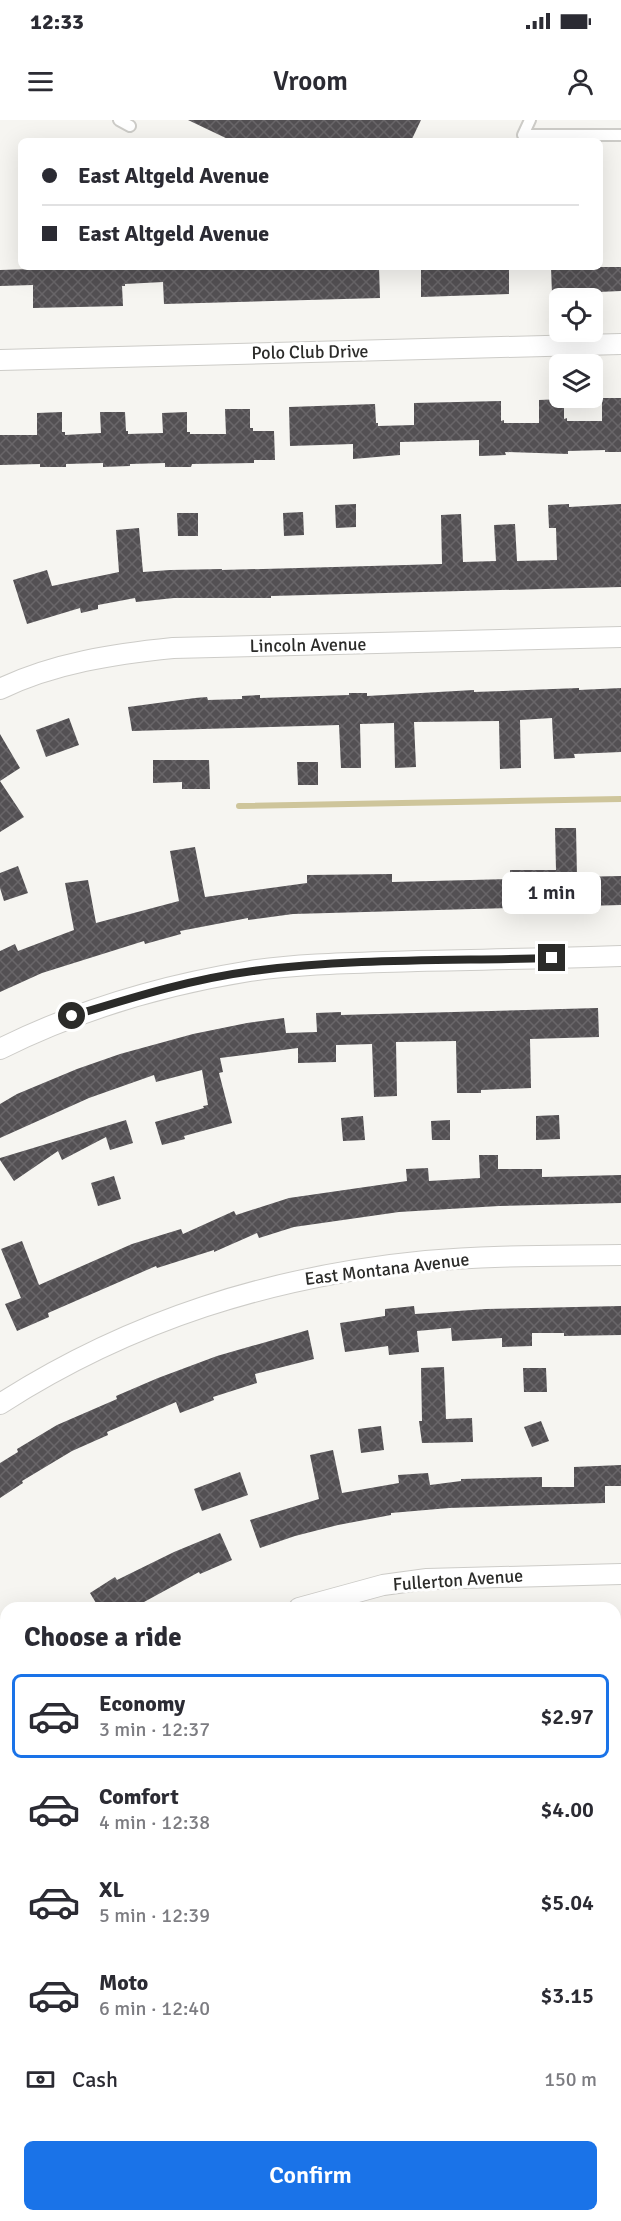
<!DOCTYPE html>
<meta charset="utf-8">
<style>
body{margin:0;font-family:Signika,sans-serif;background:#f2f2f3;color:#2b2b33;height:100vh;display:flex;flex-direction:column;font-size:22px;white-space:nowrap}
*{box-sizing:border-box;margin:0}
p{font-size:20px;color:#7c7c81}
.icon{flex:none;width:33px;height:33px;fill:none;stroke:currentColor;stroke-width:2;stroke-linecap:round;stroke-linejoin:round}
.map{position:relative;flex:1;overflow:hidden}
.panel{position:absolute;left:0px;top:1482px;width:621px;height:620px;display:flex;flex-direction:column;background:#fff;border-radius:18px 18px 0 0;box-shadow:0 6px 24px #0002}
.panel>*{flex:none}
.guide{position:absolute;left:18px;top:18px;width:585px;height:132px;border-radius:9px;box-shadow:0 6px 24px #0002;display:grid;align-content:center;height:132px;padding:0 24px;background:#fff}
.buttons{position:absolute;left:549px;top:168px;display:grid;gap:12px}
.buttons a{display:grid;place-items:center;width:54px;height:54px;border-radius:9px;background:#fff;box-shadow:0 6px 24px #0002;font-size:30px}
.end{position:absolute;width:27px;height:27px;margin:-14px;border:8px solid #2b2b29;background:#fff;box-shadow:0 0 0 3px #fff}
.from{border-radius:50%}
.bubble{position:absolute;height:42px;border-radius:9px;background:#fff;box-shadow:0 6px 24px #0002;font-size:20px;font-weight:600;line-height:42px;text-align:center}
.guide b{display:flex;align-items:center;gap:21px;height:57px;font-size:22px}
.guide b+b{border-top:2px solid #e1e1e2}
.guide i{width:15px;height:15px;background:#2b2b33}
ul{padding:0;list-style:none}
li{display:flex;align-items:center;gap:18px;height:84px;margin:0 12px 9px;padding:0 12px;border:3px solid transparent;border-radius:9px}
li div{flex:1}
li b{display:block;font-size:22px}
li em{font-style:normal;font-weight:600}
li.on{border-color:#1a73e8}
li>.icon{width:54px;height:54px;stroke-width:1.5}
h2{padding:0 24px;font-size:27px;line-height:72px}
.pay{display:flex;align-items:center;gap:15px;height:66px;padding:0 24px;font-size:22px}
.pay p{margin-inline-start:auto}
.button{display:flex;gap:12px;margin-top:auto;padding:12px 24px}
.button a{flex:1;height:69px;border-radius:9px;background:#1a73e8;color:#fff;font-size:24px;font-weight:600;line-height:69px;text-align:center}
.status{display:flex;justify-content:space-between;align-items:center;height:42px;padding:0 30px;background:#fff;direction:ltr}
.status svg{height:16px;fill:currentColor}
header{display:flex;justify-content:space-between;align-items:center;height:78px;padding:0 24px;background:#fff;font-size:27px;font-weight:600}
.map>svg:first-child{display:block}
</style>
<div class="status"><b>12:33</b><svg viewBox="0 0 49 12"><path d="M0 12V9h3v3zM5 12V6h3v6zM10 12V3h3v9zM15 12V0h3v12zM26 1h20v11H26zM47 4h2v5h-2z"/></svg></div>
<header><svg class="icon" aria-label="menu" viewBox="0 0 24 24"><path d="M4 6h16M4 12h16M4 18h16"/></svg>Vroom<svg class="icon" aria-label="person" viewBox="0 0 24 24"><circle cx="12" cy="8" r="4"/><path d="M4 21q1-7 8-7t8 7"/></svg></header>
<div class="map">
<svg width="621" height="2101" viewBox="0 0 621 2101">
<defs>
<pattern id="building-cross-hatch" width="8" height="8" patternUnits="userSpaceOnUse" patternTransform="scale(1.5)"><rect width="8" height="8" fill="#535053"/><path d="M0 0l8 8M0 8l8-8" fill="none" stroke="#696669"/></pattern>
</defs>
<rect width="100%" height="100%" fill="#f6f5f1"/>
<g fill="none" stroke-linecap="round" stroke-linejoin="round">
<path stroke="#cec59b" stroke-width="6" d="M 239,686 L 621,679"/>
</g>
<g fill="url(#building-cross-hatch)">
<path d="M 188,0 L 421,0 L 411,21 L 232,21 Z"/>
<path d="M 99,147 L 379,147 L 380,178 L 164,184 L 163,162 L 125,164 L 125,166 L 122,166 L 123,186 L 33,188 L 33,165 L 0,166 L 0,150 Z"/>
<path d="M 421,147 L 509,147 L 509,174 L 421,177 Z"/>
<path d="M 551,147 L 621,147 L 621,171 L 552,174 Z"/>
<path d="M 602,278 L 621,278 L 621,332 L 605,332 L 605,330 L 568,331 L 568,334 L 505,332 L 506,335 L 479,336 L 479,320 L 400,322 L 400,335 L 353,339 L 353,324 L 290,326 L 289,287 L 375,284 L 376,303 L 378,303 L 378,306 L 414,305 L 414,283 L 501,281 L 501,301 L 504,300 L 504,303 L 539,303 L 539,280 L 564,279 L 564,299 L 567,298 L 567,301 L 602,301 Z"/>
<path d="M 225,289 L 250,289 L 250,308 L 253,308 L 253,311 L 274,311 L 275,340 L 254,340 L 254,343 L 192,344 L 191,347 L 165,347 L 165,343 L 130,344 L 130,346 L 103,347 L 103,343 L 66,344 L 66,347 L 40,347 L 40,344 L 0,345 L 0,315 L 37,315 L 37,293 L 62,292 L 62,312 L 65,312 L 65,315 L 101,313 L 100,292 L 125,292 L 126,311 L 128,311 L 128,314 L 163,313 L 162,293 L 187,292 L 187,312 L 190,312 L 190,314 L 226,314 Z"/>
<path d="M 356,384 L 356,407 L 336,408 L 335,385 Z"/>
<path d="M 569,384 L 569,387 L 621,384 L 621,467 L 347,474 L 271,476 L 271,478 L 174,478 L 136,482 L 135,478 L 98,485 L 98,489 L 81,493 L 80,488 L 27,504 L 13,460 L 47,450 L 52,466 L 119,452 L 116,410 L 139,408 L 143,452 L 170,450 L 222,449 L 222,450 L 442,444 L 441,395 L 461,394 L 463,442 L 496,441 L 494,405 L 515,404 L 517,441 L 557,440 L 556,408 L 549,408 L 548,385 Z"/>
<path d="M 303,392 L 304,415 L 284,416 L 283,393 Z"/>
<path d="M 177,393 L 198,393 L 198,416 L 178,416 Z"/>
<path d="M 579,568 L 579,570 L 621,568 L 621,632 L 574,634 L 575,638 L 554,639 L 552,598 L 520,600 L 521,648 L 500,649 L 499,601 L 414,602 L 416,647 L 395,648 L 394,603 L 360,604 L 361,648 L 341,648 L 339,605 L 132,611 L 128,587 L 195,578 L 207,577 L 208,580 L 242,579 L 242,576 L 260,575 L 260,578 L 349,575 L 349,573 L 367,573 L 367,576 L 474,570 L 474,572 Z"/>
<path d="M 69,598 L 79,625 L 46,637 L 36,610 Z"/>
<path d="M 0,614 L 20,648 L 0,661 L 24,697 L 0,712 Z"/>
<path d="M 153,640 L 209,640 L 210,669 L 182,669 L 182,662 L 153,663 Z"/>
<path d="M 297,642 L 318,642 L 318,665 L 298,665 Z"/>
<path d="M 555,708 L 576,708 L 577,757 L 621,756 L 621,785 L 293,794 L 248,800 L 248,798 L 180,811 L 181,814 L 145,824 L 144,821 L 42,853 L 0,872 L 0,831 L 15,824 L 18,831 L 74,810 L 65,763 L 88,760 L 96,803 L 179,781 L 170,731 L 195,727 L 205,777 L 307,763 L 307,755 L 392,754 L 392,762 L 510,759 L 510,750 L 556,750 Z"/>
<path d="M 18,746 L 28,773 L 4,781 L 0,768 L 0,753 Z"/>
<path d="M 598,888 L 599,917 L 530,919 L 531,968 L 481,970 L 481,973 L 457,973 L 456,921 L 396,922 L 397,976 L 374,977 L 372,924 L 336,925 L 336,942 L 298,943 L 298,928 L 220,938 L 223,952 L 219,953 L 232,1003 L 184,1016 L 185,1019 L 162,1025 L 155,1002 L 204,988 L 203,986 L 208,985 L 202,950 L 156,962 L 154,955 L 89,978 L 0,1018 L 0,984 L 17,974 L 77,949 L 120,934 L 193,914 L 247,903 L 284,898 L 286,913 L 317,912 L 316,893 L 341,892 L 341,895 Z"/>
<path d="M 559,995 L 560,1019 L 536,1020 L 536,996 Z"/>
<path d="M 363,996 L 365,1020 L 343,1021 L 341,998 Z"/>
<path d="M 126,1000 L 133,1023 L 110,1030 L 106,1017 L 62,1040 L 58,1031 L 14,1061 L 0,1040 L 0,1038 Z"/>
<path d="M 450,1000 L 450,1020 L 432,1020 L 431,1001 Z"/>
<path d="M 479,1035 L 498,1035 L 498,1049 L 542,1049 L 542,1057 L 621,1055 L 621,1083 L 499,1086 L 399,1092 L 294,1107 L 259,1118 L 257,1113 L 214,1132 L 214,1130 L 157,1148 L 156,1146 L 48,1193 L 49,1197 L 17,1211 L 5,1184 L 21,1178 L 1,1129 L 22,1121 L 39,1165 L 132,1124 L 181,1109 L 183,1114 L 234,1091 L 236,1095 L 289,1078 L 407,1061 L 406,1049 L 428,1048 L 429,1061 L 480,1058 Z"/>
<path d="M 114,1056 L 121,1079 L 98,1086 L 91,1063 Z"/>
<path d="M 414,1186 L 415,1194 L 486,1189 L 621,1186 L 621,1215 L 564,1216 L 564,1213 L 532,1213 L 532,1226 L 502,1227 L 502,1218 L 452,1221 L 451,1208 L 417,1211 L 419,1232 L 389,1235 L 388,1226 L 345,1232 L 340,1203 L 385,1196 L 385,1189 Z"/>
<path d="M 308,1210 L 314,1239 L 255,1254 L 257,1263 L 213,1277 L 214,1280 L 180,1293 L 176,1282 L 107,1312 L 108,1315 L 72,1331 L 22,1361 L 23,1363 L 0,1378 L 0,1343 L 18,1332 L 17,1329 L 57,1305 L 117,1279 L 116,1276 L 158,1258 L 217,1236 Z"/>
<path d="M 444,1247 L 446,1299 L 472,1298 L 473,1322 L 422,1323 L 419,1301 L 422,1301 L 421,1248 Z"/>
<path d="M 523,1248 L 546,1248 L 547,1272 L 524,1272 Z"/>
<path d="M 541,1301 L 549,1321 L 532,1327 L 524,1307 Z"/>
<path d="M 381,1306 L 384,1330 L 361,1333 L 358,1309 Z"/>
<path d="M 333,1330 L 342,1373 L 399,1363 L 398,1355 L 428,1353 L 430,1365 L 461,1361 L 461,1359 L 542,1357 L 542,1367 L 574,1367 L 574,1347 L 621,1345 L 621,1366 L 605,1366 L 605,1383 L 449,1388 L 391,1393 L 391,1395 L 338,1405 L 295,1416 L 260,1428 L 250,1400 L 319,1379 L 310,1335 Z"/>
<path d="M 240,1352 L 248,1375 L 202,1391 L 194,1369 Z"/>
<path d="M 220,1413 L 232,1440 L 200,1454 L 199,1452 L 133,1488 L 99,1488 L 90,1473 L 115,1457 L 117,1460 L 174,1432 Z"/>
</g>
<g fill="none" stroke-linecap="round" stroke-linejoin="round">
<g stroke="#cdccc8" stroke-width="14">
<g id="service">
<path d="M 119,0 L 130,6"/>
<path d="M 530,0 L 523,15 L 621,15"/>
</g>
</g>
<g stroke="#cdccc8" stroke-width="22">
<g id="minor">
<path d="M 0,240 L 621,224"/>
<path d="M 0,569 C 54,543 114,534 173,528 L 621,517"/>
<path d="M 0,929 C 78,890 163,865 250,851 C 305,843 361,843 417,841 C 485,840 553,838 621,836"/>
<path d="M 0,1284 C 131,1200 272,1156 426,1141 C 490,1135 556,1136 621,1135"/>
<path d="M 299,1488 L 383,1465 L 427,1459 L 621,1454"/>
<path d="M 0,1680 L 6,1675"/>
<path d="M 615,1813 L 621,1815"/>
<path d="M 615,1896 L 621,1883"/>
<path d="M 3,2101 L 9,2096"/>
<path d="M 528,2101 L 530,2096"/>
</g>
</g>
<use href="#service" stroke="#fff" stroke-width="10"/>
<use href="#minor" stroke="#fff" stroke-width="20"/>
</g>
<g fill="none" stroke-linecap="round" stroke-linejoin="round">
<path stroke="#2b2b29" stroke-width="8" d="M 72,896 C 131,878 191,859 253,851 C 352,838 453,841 552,838"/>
</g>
<g text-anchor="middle" stroke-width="6" stroke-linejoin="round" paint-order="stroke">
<g font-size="18" fill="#2b2b29" stroke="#fff">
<text transform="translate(310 232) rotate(-1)" y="6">Polo Club Drive</text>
<text transform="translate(308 525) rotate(-1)" y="6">Lincoln Avenue</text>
<text transform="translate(387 1149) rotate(-7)" y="6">East Montana Avenue</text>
<text transform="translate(458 1460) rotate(-4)" y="6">Fullerton Avenue</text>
</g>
</g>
</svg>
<div class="buttons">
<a><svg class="icon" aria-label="locate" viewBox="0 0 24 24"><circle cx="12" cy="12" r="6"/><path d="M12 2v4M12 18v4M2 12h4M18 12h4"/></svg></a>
<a><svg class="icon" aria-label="layers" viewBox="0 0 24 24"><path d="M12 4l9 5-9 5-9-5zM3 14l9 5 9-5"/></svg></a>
</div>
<i class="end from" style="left:72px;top:896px"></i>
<i class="end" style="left:552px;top:838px"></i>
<div class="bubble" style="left:502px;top:752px;width:99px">1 min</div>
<div class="guide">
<b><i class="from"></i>East Altgeld Avenue</b>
<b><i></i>East Altgeld Avenue</b>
</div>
<section class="panel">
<h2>Choose a ride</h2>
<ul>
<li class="on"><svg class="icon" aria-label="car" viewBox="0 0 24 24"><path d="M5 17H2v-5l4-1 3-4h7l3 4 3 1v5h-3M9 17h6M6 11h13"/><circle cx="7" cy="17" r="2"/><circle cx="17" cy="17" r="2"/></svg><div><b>Economy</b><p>3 min · 12:37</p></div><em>$2.97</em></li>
<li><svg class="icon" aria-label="car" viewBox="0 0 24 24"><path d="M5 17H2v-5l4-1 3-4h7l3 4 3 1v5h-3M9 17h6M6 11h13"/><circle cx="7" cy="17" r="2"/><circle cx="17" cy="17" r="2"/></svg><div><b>Comfort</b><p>4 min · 12:38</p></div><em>$4.00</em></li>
<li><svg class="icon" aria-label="car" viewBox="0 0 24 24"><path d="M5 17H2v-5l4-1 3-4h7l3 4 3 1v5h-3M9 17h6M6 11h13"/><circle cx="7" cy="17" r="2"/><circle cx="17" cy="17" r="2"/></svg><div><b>XL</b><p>5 min · 12:39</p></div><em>$5.04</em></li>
<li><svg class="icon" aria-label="car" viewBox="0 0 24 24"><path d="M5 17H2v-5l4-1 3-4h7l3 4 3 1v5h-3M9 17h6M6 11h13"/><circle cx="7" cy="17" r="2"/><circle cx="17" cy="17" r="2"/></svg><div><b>Moto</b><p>6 min · 12:40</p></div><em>$3.15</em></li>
</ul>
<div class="pay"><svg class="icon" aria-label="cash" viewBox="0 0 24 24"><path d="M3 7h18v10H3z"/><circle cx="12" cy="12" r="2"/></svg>Cash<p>150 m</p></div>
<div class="button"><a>Confirm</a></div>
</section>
</div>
